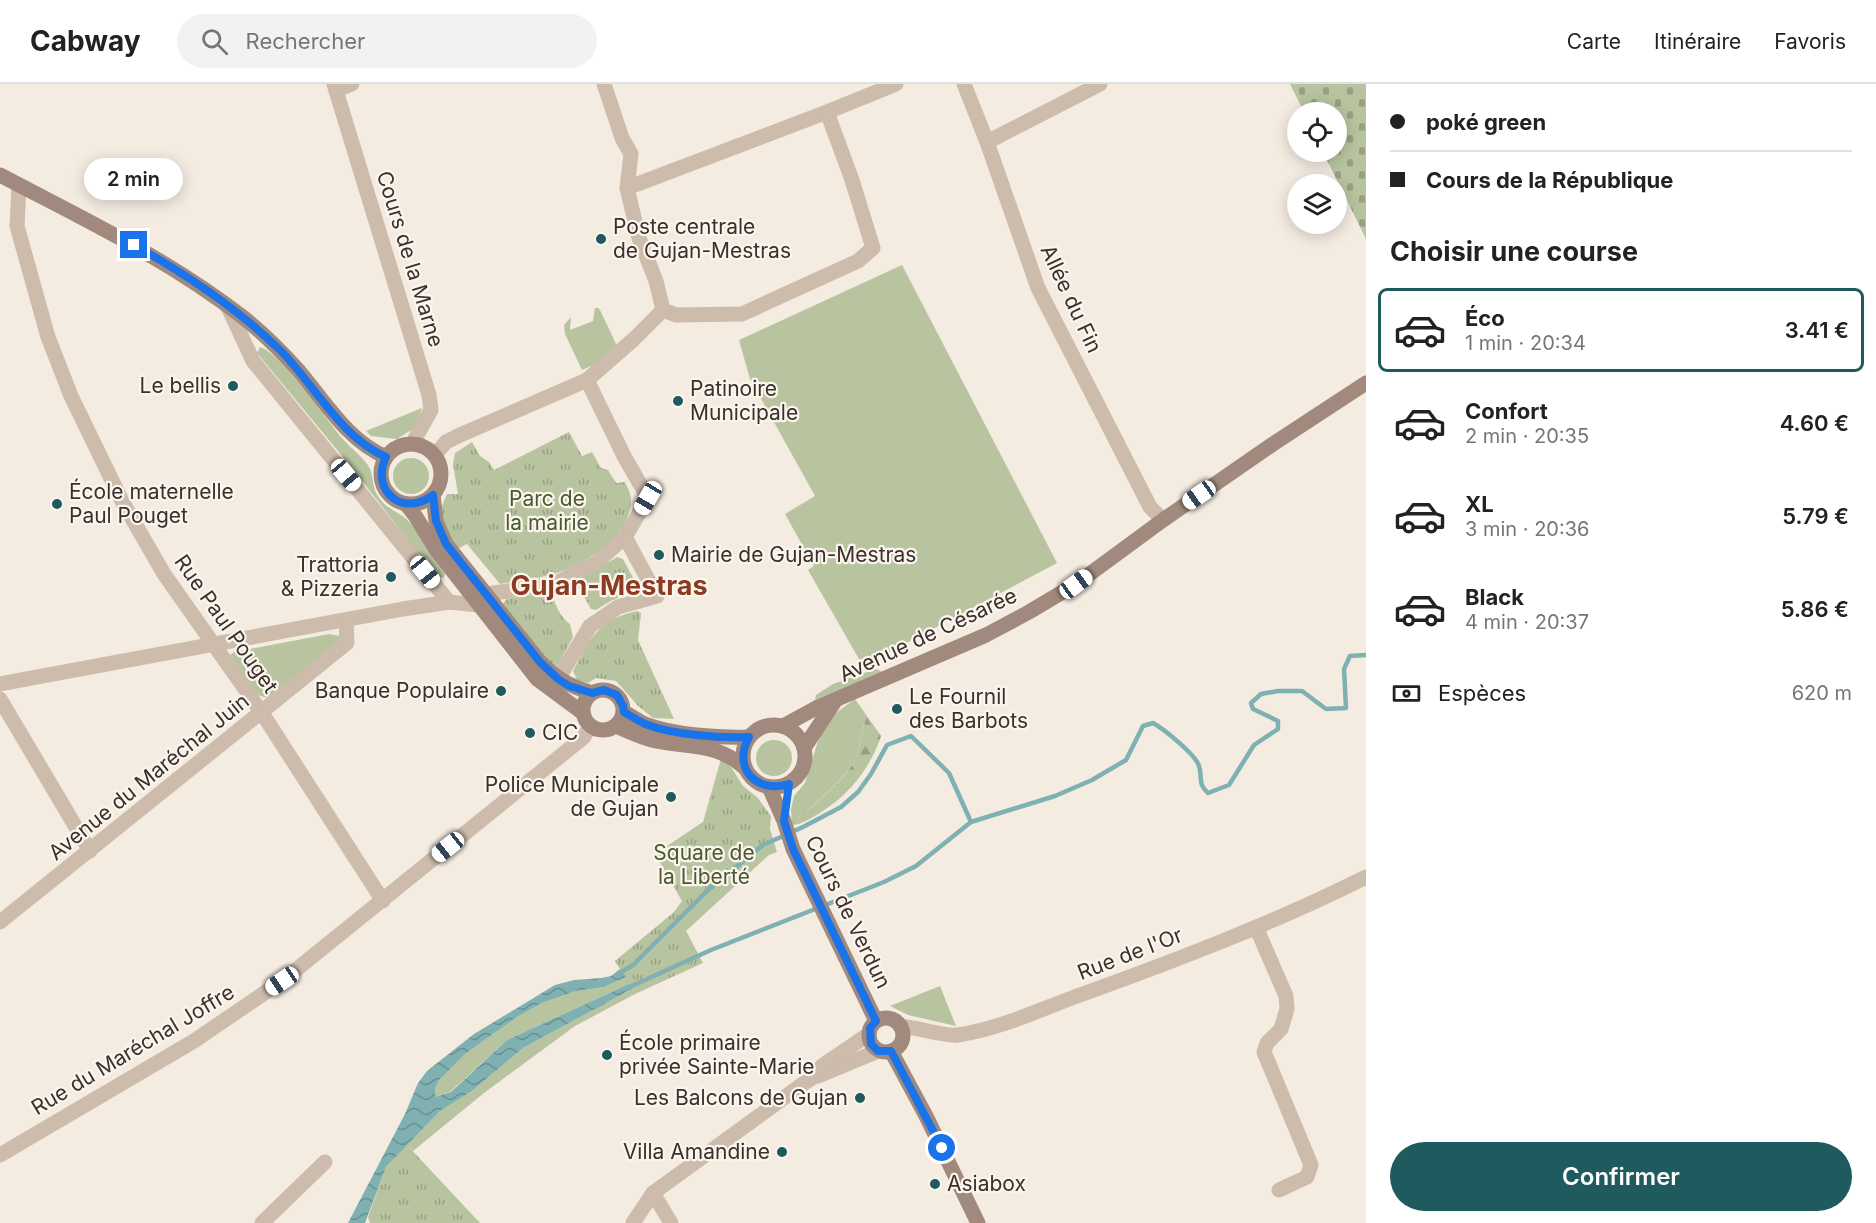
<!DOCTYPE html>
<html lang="fr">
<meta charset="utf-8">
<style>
body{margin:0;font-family:Inter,sans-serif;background:#f2f2f2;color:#222;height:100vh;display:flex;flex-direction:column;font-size:22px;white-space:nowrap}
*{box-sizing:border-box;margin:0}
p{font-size:20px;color:#767676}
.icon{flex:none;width:33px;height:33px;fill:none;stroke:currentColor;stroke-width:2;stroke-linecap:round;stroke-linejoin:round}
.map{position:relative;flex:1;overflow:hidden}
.side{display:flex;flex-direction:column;background:#fff;width:510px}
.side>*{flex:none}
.top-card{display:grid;align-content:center;height:132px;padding:0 24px;background:#fff}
.controls{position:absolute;left:1287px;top:18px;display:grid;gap:12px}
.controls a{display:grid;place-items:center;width:60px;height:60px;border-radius:50%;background:#fff;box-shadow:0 3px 15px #0003;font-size:30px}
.end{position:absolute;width:27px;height:27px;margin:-14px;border:8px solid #1a73e8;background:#fff;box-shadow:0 0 0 3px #fff}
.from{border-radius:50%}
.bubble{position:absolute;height:42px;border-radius:21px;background:#fff;box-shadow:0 3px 15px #0003;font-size:20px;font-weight:600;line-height:42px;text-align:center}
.car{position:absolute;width:18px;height:36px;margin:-18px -9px;border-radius:8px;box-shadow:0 0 4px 2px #0007;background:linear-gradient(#fff 24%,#345 0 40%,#fff 0 76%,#345 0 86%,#fff 0)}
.top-card b{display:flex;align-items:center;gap:21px;height:57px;font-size:22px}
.top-card b+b{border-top:2px solid #e0e0e0}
.top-card i{width:15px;height:15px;background:#222}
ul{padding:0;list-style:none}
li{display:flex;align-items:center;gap:18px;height:84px;margin:0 12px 9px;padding:0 12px;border:3px solid transparent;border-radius:9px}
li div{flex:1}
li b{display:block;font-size:22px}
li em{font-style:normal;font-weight:600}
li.selected{border-color:#1f5a5e}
li>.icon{width:54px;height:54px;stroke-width:1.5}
h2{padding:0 24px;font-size:27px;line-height:72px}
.pay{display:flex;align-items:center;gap:15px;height:66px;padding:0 24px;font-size:22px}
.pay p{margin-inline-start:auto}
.cta{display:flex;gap:12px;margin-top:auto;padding:12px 24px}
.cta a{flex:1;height:69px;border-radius:36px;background:#1f5a5e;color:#fff;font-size:24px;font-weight:600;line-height:69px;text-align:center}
header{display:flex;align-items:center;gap:36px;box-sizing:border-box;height:84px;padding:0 30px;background:#fff;border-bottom:2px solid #e0e0e0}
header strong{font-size:28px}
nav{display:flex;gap:33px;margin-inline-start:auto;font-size:21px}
.search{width:420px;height:54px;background:#f2f2f2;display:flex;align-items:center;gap:15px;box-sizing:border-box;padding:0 21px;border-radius:33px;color:#767676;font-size:22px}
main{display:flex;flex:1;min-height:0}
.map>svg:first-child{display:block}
</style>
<header>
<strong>Cabway</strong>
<div class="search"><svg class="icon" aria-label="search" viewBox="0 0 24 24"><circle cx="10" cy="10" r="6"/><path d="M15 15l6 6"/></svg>Rechercher</div>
<nav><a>Carte</a><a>Itinéraire</a><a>Favoris</a></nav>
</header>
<main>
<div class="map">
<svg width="1366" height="1139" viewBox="0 0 1366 1139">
<defs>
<pattern id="forest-firs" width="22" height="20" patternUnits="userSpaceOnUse" patternTransform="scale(1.5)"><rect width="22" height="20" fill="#b8c4a0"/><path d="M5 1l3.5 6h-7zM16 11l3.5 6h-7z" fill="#97a083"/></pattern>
<pattern id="cemetery-stones" width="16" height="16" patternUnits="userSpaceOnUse" patternTransform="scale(1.5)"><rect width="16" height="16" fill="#b8c4a0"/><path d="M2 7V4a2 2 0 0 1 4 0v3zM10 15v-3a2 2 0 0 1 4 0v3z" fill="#97a083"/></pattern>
<pattern id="park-tufts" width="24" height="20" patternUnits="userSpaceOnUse" patternTransform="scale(1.5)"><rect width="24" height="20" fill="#b8c4a0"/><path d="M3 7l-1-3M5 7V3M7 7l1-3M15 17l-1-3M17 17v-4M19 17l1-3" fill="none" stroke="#97a083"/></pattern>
<pattern id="water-waves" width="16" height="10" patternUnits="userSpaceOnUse" patternTransform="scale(1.5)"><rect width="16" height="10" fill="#7fb0b2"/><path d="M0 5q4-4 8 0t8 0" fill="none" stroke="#699091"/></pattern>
</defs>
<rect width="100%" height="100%" fill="#f4ebe1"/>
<g fill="#b8c4a0">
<path d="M 902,181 L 1057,479 L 863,582 L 808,486 L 814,482 L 785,430 L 815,412 L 750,295 L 739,256 Z"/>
<path d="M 595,224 L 598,224 L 600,226 L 617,262 L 600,278 L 582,286 L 565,250 L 564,241 L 571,233 L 570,246 L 593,237 Z"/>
<path d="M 260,263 C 283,271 325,334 342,354 C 351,365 364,373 370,385 C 374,396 372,406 380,415 C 387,425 397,427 405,434 C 422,448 433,472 445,490 L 444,493 L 440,494 L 436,492 L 352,384 L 257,269 Z"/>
<path d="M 422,324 L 416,343 L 397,355 L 371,352 L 366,347 Z"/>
<circle cx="411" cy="392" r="18"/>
<path d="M 329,550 L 340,552 L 339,559 L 267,614 L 258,611 L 230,571 L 234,568 Z"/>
<path d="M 876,585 L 883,588 L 815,616 L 816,611 L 833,600 Z"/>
<path d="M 855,615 L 867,632 C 861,646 861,660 856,673 C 848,692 815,721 798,734 L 799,740 L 792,741 L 791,725 L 794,712 L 805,699 L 818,657 L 827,639 L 837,628 Z"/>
<circle cx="774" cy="674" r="18"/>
<path d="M 626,893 L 629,900 L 507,956 L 450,1008 L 435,1013 L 435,1004 L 439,995 L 465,970 L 517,933 L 542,919 L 576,907 L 604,903 Z"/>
<path d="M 940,902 L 956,942 L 908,931 L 890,922 Z"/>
<path d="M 632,905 L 635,910 L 575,942 L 484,1009 L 413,1067 L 407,1061 L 440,1027 L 472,1007 L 523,964 Z"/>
</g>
<path fill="url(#forest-firs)" d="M 867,632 L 881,652 C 868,692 838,723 799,740 L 798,734 C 815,721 848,693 856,673 C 861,660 861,647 867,632 Z"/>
<path fill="url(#cemetery-stones)" d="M 1290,0 L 1366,0 L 1366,155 L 1323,68 L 1336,68 L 1336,28 L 1304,28 Z"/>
<g fill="url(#park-tufts)">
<path d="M 569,348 L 582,372 L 592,368 L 601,384 L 608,386 L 616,399 L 625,398 C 627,403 631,410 631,415 C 632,455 579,484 546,492 C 531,496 515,497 500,500 L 467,460 L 459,464 L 451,460 L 440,427 L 447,410 L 458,410 L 453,380 L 455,369 L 472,358 L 480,372 L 489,378 L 494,386 Z"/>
<path d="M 617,473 L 623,475 L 637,501 L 637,505 L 609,518 L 596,526 L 591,525 L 579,504 L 578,497 Z"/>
<path d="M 544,509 L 550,509 C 558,522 557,530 570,540 L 573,553 L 558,581 L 552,583 L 503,520 L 506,515 Z"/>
<path d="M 637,527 L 641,529 L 638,556 L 674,635 L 653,634 L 638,622 L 616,597 L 596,594 L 588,599 L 577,596 L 573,587 C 591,554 597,536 637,527 Z"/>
<path d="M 721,675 L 731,683 L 743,702 L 757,713 L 771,732 L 770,745 L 777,768 L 769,771 L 686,847 L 703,879 L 635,910 L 615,877 L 674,828 L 682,817 L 655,770 L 703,738 Z"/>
<path d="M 407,1061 L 480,1139 L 370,1139 L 368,1133 L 386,1083 Z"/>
</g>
<path fill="url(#water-waves)" d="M 620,885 L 626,893 L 604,903 L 576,907 L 542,919 L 517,933 L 465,970 L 439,996 L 435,1004 L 435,1013 L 451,1008 L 507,956 L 629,900 L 632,905 L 523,964 L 472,1007 L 440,1027 L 386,1083 L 365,1139 L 348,1139 L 405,1030 L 418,999 L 427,987 L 474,950 L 555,901 L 574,896 L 602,894 L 611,892 Z"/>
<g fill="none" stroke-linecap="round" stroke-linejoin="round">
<g stroke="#7fb0b2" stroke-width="4.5">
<path d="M 618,890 L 633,881 L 709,805 L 763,761 L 803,743 L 841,723 L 858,708 L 871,690 L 887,661 L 911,652 L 949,689 L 971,738"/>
<path d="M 625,905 L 711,866 L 884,798 L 916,782 L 971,738 L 1055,712 L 1092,696 L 1126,676 L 1143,642 L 1153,639 C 1164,645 1196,671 1199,682 C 1203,695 1197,699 1208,709 L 1229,701 L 1254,661 L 1278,645 L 1278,637 L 1253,625 L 1251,619 L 1261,610 L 1278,607 L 1302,607 L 1326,625 L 1346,624 L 1344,585 L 1350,572 L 1366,571"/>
</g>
<g stroke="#cdbbac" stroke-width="15">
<path d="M 334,0 L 429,311 L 431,326 L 412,360"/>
<path d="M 964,0 L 987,58 L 1038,204 L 1150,423 L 1163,436"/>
<path d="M 336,6 L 352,0"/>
<path d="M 987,58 L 1100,0"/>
<path d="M 19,101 L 17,142 L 48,253 L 71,312 L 122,417 L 164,490 L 262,629 L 383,817"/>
<path d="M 627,104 L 827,28 L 896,0"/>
<path d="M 227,221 L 253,277 L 449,518"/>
<path d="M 663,226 L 676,231 L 742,230 L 858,177 L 873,164 L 852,96 L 827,28"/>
<path d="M 435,371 L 446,358 L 460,351 L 587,296 L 634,255 L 663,226 L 656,197 L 639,154 L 627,104 L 631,70 L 622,54 L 604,0"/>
<path d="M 487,510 L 554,500 L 596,479 L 625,453 L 648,414 L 624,372 L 587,296"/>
<path d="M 558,595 L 590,542 L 618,523 L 657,512 L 625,453"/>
<path d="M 0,600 L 403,525 L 449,518 L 478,521"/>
<path d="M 0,615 L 90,767"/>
<path d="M 0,838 L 347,559 L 346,536"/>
<path d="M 1256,843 L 1286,912 L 1287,925 L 1281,945 L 1267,959 L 1264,968 L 1311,1081 L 1307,1093 L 1279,1106"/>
<path d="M 900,942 C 916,943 946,953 958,951 C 1000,945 1041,925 1080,911 C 1177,876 1274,839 1366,793"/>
<path d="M 818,992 L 878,967"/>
<path d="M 0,1071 L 194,957 L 282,897 L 584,653 L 590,642"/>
<path d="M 653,1109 L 671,1139"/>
<path d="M 262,1139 L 325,1078"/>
<path d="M 633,1139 L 653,1109 L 800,1002 L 812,994 L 822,982 L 869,950"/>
</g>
<g stroke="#a18a7d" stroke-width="15">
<path d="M 0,91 C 85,136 167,174 244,234 C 264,250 282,268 299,287 C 325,318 348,357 386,373"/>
<circle cx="411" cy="390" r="30"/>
<path d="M 433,411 L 436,437 L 446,460 L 540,578 C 559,596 567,601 592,609"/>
<path d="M 406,420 L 416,433 L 437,467 L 537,595 L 583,629"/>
<circle cx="603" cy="626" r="20"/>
<path d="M 624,628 C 631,632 638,637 645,640 C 673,651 719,654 749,653"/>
<circle cx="774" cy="672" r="31"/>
<path d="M 616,642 C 630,648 642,654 656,657 C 690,664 718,659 745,684"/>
<path d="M 783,642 L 816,624 L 986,551 L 1029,528 L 1076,500 L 1163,436 L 1273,360 L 1366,299"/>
<path d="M 804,664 L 835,617"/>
<path d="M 769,703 L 784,737 L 793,765 L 876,937"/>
<circle cx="886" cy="951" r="17"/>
<path d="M 891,967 L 926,1032 L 978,1139"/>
</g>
</g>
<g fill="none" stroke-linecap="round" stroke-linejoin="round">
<path stroke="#1a73e8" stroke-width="8" d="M 134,161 C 186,190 237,224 280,266 C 314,300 341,354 386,373 C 370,407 403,434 433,411 L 436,437 L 446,460 L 540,578 L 558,595 L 569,602 L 592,609 L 604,606 L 617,611 L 623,622 L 624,628 C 631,632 638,637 645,640 C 673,651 719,654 749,653 C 732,684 756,710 789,700 L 784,737 L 793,765 L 876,937 L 870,944 L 871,960 L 878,967 L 891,967 L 942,1064"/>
</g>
<g fill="#1f5a5e" stroke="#fbf5ee" stroke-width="2">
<circle cx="601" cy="155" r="6"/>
<circle cx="233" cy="302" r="6"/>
<circle cx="678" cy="317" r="6"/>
<circle cx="57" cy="420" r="6"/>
<circle cx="659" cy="471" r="6"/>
<circle cx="391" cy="493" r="6"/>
<circle cx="501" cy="607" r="6"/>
<circle cx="897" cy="625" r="6"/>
<circle cx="530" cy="649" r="6"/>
<circle cx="671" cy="713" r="6"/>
<circle cx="607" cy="971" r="6"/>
<circle cx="860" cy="1014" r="6"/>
<circle cx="782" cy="1068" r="6"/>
<circle cx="935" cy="1100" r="6"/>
</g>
<g text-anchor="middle" stroke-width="4.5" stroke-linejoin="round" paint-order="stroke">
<g font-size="21" fill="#3b302b" stroke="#fbf5ee" text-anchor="start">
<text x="613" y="150">Poste centrale<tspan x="613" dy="24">de Gujan-Mestras</tspan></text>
<text x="221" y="309" text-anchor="end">Le bellis</text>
<text x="690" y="312">Patinoire<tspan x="690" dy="24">Municipale</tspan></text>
<text x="69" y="415">École maternelle<tspan x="69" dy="24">Paul Pouget</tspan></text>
<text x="671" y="478">Mairie de Gujan-Mestras</text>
<text x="379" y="488" text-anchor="end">Trattoria<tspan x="379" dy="24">&amp; Pizzeria</tspan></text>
<text x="489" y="614" text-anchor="end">Banque Populaire</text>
<text x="909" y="620">Le Fournil<tspan x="909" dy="24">des Barbots</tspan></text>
<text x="542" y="656">CIC</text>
<text x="659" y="708" text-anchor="end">Police Municipale<tspan x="659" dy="24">de Gujan</tspan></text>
<text x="619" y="966">École primaire<tspan x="619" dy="24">privée Sainte-Marie</tspan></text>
<text x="848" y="1021" text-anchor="end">Les Balcons de Gujan</text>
<text x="770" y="1075" text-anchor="end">Villa Amandine</text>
<text x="947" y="1107">Asiabox</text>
</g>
<g font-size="21" fill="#3b302b" stroke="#fbf5ee">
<text transform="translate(410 175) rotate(73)" y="7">Cours de la Marne</text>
<text transform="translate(1071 215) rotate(65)" y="7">Allée du Fin</text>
<text transform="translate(226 540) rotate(55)" y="7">Rue Paul Pouget</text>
<text transform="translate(928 551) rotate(-25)" y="7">Avenue de Césarée</text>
<text transform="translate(149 693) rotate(-39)" y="7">Avenue du Maréchal Juin</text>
<text transform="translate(848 828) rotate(64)" y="7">Cours de Verdun</text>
<text transform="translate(1130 870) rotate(-21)" y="7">Rue de l'Or</text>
<text transform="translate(133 966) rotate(-31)" y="7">Rue du Maréchal Joffre</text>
</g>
<g font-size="21" fill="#4a5a2e" stroke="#fbf5ee">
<text x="547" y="422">Parc de<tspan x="547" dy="24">la mairie</tspan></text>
<text x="704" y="776">Square de<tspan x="704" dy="24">la Liberté</tspan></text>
</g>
<g font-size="27" font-weight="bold" fill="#8c3b22" stroke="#fbf5ee">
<text x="609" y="511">Gujan-Mestras</text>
</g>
</g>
</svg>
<div class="controls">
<a><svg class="icon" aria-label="locate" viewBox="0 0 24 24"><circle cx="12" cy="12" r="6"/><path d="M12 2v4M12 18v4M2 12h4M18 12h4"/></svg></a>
<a><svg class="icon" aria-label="layers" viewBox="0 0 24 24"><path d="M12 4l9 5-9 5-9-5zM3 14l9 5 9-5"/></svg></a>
</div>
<i class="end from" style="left:942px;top:1064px"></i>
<i class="end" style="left:134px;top:161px"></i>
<div class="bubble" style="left:84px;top:74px;width:99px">2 min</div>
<i class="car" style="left:346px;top:391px;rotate:140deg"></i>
<i class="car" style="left:1199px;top:411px;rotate:235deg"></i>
<i class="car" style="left:648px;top:414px;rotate:210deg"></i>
<i class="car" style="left:425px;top:488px;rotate:141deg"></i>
<i class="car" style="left:1076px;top:500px;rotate:54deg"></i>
<i class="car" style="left:448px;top:763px;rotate:231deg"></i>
<i class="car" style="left:282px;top:897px;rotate:236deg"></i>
</div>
<section class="side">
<div class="top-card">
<b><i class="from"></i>poké green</b>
<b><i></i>Cours de la République</b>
</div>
<h2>Choisir une course</h2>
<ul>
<li class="selected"><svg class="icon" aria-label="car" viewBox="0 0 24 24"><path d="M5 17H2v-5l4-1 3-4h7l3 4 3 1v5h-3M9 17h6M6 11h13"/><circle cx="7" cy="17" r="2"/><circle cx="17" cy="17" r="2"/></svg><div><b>Éco</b><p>1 min · 20:34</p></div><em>3.41 €</em></li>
<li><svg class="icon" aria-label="car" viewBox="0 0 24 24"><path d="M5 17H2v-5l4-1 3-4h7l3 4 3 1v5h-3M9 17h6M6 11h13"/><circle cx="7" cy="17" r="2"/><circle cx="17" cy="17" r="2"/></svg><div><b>Confort</b><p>2 min · 20:35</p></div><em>4.60 €</em></li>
<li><svg class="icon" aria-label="car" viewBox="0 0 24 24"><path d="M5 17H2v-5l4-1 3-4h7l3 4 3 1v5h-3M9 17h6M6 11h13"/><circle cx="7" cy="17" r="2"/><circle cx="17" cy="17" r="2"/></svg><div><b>XL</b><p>3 min · 20:36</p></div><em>5.79 €</em></li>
<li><svg class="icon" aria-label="car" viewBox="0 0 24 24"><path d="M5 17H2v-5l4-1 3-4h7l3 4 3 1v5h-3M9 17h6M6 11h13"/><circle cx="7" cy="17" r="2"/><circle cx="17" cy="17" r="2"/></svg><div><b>Black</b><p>4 min · 20:37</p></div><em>5.86 €</em></li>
</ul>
<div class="pay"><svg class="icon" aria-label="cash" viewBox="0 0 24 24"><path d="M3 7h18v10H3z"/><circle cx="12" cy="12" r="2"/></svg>Espèces<p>620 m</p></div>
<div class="cta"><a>Confirmer</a></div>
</section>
</main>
